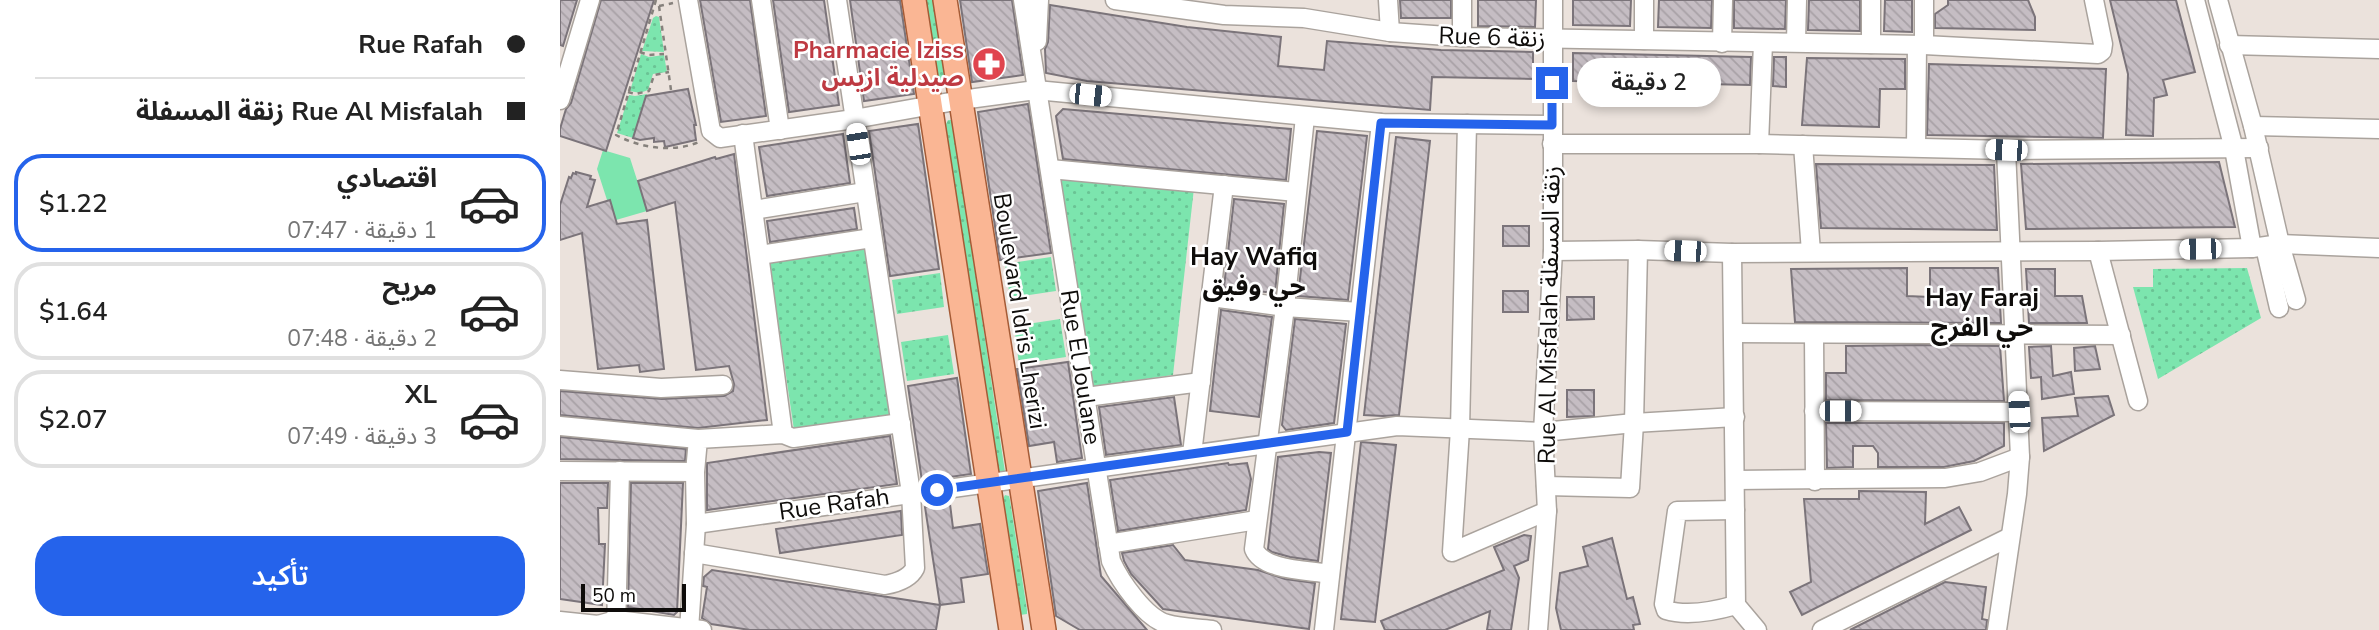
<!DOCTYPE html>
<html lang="ar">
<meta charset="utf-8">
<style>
body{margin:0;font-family:"Nunito Sans","Noto Sans Arabic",sans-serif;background:#f6f6f6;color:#222;direction:rtl;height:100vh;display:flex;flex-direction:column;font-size:26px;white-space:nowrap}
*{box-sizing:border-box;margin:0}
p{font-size:23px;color:#767676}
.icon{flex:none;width:38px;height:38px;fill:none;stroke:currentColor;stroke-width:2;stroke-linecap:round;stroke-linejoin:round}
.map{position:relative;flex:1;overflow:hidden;direction:ltr}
.drawer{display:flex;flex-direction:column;background:#fff;width:560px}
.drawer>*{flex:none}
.banner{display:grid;align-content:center;height:154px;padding:0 35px;background:#fff}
.scale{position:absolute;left:21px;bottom:18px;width:105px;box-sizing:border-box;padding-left:7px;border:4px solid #0e0c0a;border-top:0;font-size:19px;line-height:24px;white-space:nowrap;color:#0e0c0a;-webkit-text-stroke:5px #fff;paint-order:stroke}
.end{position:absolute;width:32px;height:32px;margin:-16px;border:9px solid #2563eb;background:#fff;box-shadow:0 0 0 4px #fff}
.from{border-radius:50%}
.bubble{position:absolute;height:49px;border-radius:24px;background:#fff;box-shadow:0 4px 10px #0003;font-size:23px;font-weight:600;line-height:49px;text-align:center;direction:rtl}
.car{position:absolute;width:21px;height:42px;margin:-21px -10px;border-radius:9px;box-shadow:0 0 5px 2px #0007;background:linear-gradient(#fff 24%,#345 0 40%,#fff 0 76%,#345 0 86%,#fff 0)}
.banner b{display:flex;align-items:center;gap:24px;height:66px;font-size:26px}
.banner b+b{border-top:2px solid #e0e0e0}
.banner i{width:18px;height:18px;background:#222}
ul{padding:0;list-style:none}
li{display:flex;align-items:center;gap:21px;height:98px;margin:0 14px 10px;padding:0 21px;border:4px solid #e0e0e0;border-radius:28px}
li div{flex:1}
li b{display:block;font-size:26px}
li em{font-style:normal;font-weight:600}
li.current{border-color:#2563eb}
li>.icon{width:63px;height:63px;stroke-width:1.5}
.action{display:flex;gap:14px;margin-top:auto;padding:14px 35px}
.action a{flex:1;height:80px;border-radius:28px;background:#2563eb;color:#fff;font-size:28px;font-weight:600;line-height:80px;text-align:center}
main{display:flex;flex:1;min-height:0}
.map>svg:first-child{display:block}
</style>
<main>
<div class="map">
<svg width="1819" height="630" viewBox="0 0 1819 630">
<defs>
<pattern id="grass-dots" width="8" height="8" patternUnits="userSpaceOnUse" patternTransform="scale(1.75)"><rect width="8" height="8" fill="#7ce5ae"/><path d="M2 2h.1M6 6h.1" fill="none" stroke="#6ac394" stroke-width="1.8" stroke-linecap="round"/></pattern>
<pattern id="building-back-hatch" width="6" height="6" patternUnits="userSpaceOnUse" patternTransform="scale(1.75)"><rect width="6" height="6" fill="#c5bdc3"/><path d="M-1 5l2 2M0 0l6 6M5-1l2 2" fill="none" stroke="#a8a1a6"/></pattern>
</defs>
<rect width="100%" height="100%" fill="#ebe2dc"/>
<g fill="url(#grass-dots)">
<path d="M 366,0 L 375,0 L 387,80 L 383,86 L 378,81 Z"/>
<path d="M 96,16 L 99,17 L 104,52 L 82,51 L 93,18 Z"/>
<path d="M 81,54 L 89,57 L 104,55 L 107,72 L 93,74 L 88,90 L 80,93 L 70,91 Z"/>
<path d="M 87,94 L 73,138 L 57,133 L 69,95 L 75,96 Z"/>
<path d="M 388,120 L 392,120 L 393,125 L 445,472 L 438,473 L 437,470 L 385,126 Z"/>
<path d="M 497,176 L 634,188 L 613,375 L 528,387 Z"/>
<path d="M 305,246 L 330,416 L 234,430 L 209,260 Z"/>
<path d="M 491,257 L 496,291 L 450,298 L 445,264 Z"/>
<path d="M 1687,268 L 1701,318 L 1598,379 L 1573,287 L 1593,287 L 1593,269 Z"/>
<path d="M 380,273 L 384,307 L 337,314 L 332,280 Z"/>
<path d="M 500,319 L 506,357 L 459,364 L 454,326 Z"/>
<path d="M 388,335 L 394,374 L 347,381 L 341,342 Z"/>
<path d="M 445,495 L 449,496 L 450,500 L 467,610 L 467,614 L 460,615 L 458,611 L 442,501 Z"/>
</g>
<path fill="#7ce5ae" d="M 43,150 L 70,158 L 87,211 L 56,220 L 50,200 L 47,200 L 37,169 Z"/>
<g fill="url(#building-back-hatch)" stroke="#7b747a" stroke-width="2">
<path d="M 0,0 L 17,0 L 3,46 L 0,45 Z"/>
<path d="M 41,0 L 94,0 L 46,151 L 0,136 L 0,129 L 6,109 L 11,103 Z"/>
<path d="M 140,0 L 190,0 L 206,116 L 161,122 Z"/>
<path d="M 213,0 L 264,0 L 279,105 L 229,112 Z"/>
<path d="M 290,0 L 340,0 L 354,94 L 304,101 Z"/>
<path d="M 400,0 L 452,0 L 463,75 L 412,82 Z"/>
<path d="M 840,0 L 891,0 L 891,18 L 841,18 Z"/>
<path d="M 918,0 L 976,0 L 975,27 L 918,26 Z"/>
<path d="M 1013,0 L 1071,0 L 1070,26 L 1013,25 Z"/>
<path d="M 1099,0 L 1152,0 L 1151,28 L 1098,27 Z"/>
<path d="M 1174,0 L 1226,0 L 1225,29 L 1174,28 Z"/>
<path d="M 1249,0 L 1300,0 L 1300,31 L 1248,30 Z"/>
<path d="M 1325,0 L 1352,0 L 1352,32 L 1324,31 Z"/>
<path d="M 1388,0 L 1468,0 L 1475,17 L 1475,30 L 1375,28 L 1375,14 L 1388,5 Z"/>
<path d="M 1550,0 L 1616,0 L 1635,72 L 1603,80 L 1607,95 L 1594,98 L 1593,136 L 1566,135 L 1568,74 Z"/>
<path d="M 490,5 L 627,27 L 721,37 L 718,66 L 764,70 L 767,41 L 881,50 L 973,52 L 973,79 L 872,77 L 870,110 L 527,81 L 486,73 L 485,49 L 488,42 Z"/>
<path d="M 1013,53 L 1191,57 L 1190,85 L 1013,81 Z"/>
<path d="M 1214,57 L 1226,57 L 1226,87 L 1213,86 Z"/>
<path d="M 1247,58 L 1345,59 L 1345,89 L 1320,89 L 1319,127 L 1242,125 Z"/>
<path d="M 1369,64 L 1546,69 L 1543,138 L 1367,135 Z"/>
<path d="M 128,89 L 136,125 L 134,125 L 136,140 L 105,147 L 104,141 L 94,142 L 94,138 L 80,140 L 73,138 L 86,96 Z"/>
<path d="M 468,104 L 491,253 L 440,260 L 418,112 Z"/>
<path d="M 503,109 L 731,129 L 726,180 L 503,159 L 496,116 Z"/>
<path d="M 358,124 L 379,269 L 330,276 L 309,131 Z"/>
<path d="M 757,131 L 807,136 L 788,300 L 738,296 Z"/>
<path d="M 283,134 L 290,183 L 207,196 L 199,147 Z"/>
<path d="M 836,137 L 870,141 L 839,415 L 823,416 L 804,415 Z"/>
<path d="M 174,154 L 207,420 L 138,428 L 0,415 L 0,391 L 102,399 L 164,396 L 173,391 L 174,384 L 169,366 L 136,370 L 115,202 L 87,211 L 78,181 L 155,157 L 156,159 Z"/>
<path d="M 1659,162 L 1675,227 L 1466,229 L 1461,164 Z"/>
<path d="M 1256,164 L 1434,165 L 1437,230 L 1261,228 Z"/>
<path d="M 16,172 L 31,176 L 30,179 L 35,180 L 27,207 L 50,200 L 57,224 L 87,220 L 104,369 L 80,372 L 79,365 L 38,369 L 22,233 L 0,240 L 0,205 L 9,177 L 11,178 L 13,173 L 16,174 Z"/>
<path d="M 674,199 L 724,204 L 715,293 L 664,287 Z"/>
<path d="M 294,208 L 297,229 L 210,242 L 207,221 Z"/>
<rect x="943" y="226" width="26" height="20"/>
<path d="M 1347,268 L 1347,296 L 1370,297 L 1370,268 L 1438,268 L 1441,323 L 1235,322 L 1231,269 Z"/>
<path d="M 1466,269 L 1495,269 L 1495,296 L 1522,296 L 1527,323 L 1469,323 Z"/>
<rect x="943" y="291" width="25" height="21"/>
<path d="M 1007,297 L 1034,297 L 1034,319 L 1007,320 Z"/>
<path d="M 661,310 L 712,317 L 699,417 L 650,411 Z"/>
<path d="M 735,319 L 786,324 L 774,423 L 726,430 L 722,425 Z"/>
<path d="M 1360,345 L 1440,346 L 1444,401 L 1266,400 L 1266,373 L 1286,373 L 1286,346 Z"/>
<path d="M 1491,346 L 1493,376 L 1511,372 L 1514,394 L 1482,399 L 1481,377 L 1471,378 L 1469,347 Z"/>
<path d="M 1535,346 L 1540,369 L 1515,371 L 1514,348 Z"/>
<path d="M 508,362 L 522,458 L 497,462 L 494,442 L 469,446 L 457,369 Z"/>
<path d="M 397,378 L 411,474 L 362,481 L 348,386 Z"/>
<path d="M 1007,390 L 1034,390 L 1034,416 L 1007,417 Z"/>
<path d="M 1548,396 L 1554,415 L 1484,451 L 1482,418 L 1518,416 L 1515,398 Z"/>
<path d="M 614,397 L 621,445 L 546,455 L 539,407 Z"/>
<path d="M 1266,423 L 1444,423 L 1444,446 L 1414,461 L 1384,467 L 1318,467 L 1318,453 L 1313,446 L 1293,446 L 1293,467 L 1267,468 Z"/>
<path d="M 330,436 L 337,484 L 147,510 L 147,463 Z"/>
<path d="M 0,437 L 126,449 L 125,461 L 0,459 Z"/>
<path d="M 801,442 L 836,445 L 815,622 L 781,619 Z"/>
<path d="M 759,452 L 771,453 L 758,561 L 730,557 L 712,552 L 708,549 L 718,457 Z"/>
<path d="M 668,463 L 669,465 L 687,463 L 691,479 L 686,510 L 558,531 L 550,480 Z"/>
<path d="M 0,483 L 48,483 L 47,508 L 38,508 L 39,544 L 45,544 L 42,605 L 0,599 Z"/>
<path d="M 71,483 L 123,483 L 117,612 L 114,615 L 68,607 Z"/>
<path d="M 527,483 L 541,576 L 587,630 L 520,630 L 496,616 L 478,491 Z"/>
<path d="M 1299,491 L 1366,492 L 1365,524 L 1399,507 L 1411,530 L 1242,615 L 1230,592 L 1251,582 L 1244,499 L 1299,499 Z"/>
<path d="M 390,504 L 393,528 L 420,524 L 428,574 L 401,578 L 404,602 L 380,605 L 376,630 L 190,630 L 151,624 L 142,618 L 147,587 L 143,586 L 144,577 L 152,570 L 380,605 L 365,507 Z"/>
<path d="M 341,511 L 342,535 L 220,553 L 216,529 Z"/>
<path d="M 964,535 L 971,536 L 968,560 L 954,566 L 959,578 L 951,630 L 927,630 L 930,611 L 885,630 L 825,630 L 821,621 L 944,570 L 934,547 Z"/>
<path d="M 1052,538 L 1067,599 L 1073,597 L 1080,624 L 1073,625 L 1074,630 L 1001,630 L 996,608 L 1000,573 L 1028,566 L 1023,547 Z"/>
<path d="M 613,545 L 625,560 L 698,570 L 725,579 L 755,583 L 749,629 L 603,609 L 571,574 L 564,561 L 562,553 Z"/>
<path d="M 1385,582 L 1426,587 L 1422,619 L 1427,620 L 1426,630 L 1290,630 Z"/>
</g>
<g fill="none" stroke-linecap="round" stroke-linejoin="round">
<g stroke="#aaa39d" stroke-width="21">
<g id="minor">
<path d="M 128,0 L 151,131 L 160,138 L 294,119 L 401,100 L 476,90 L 821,123 L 992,125"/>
<path d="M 201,0 L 220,130"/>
<path d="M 463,0 L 551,561 C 560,581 585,618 607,624 C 621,628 637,628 652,630"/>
<path d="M 555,0 L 664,15 L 744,18 L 830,32 L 902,37 L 1364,45 L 1538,54 L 1542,51 L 1543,44 L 1534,0"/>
<path d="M 828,0 L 830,32"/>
<path d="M 1084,0 L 1084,40"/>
<path d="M 1635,0 L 1674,149 L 1692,248"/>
<path d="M 1658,0 L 1693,126 L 1720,244 L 1736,300"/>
<path d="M 902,37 L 902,0"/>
<path d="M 477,41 L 479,0"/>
<path d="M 1236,42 L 1237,0"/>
<path d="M 1162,43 L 1163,0"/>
<path d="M 1311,44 L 1311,0"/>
<path d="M 1364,45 L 1364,0"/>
<path d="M 1669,45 L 1819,49"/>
<path d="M 0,100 L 30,0"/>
<path d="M 745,117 L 725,307 L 694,549 C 703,571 749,570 770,574"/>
<path d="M 907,124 L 900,429 L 892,552 L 987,511"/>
<path d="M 1693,126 L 1819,129"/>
<path d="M 183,134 L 223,434"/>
<path d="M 992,144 L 1199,144 L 1446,150 L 1699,148"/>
<path d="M 1199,144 L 1203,43"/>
<path d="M 1243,145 L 1251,252"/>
<path d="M 1356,147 L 1357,45"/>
<path d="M 490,169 L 736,192"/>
<path d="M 194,210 L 305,192"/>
<path d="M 1705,247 L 1719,308"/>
<path d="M 1078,250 L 1172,253 L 1538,251 L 1692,248 L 1720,244 L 1819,248"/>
<path d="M 1538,251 L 1578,401"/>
<path d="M 1172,253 L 1176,605 L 1197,630"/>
<path d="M 200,255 L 312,238"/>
<path d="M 651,297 L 725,307 L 800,312"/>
<path d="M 1174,333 L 1561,335"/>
<path d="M 1254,335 L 1255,481"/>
<path d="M 0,380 L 101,388 L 163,385"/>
<path d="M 526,397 L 641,382"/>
<path d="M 1254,411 L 1459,412"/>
<path d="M 0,426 L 138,439"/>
<path d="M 632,454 L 664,185"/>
<path d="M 0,471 L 135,472"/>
<path d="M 1175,480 L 1385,478 L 1420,472 L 1460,457"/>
<path d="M 986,486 L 1070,488 L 1074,423 L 1078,250 L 993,251"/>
<path d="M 1175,510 L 1117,511 L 1104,604 L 1106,610 C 1128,617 1155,611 1176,605"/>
<path d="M 136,524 L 837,426 L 983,432 L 1074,423 L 1175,417"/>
<path d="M 548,544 L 697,520"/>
<path d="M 134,553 L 325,585 C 336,583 350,578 355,568 L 351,493 L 277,0"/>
<path d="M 0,621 L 38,625 L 56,620 L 142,630"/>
<path d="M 56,630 L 60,471"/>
<path d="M 129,630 L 136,524 L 135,472 L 138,439 L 223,434 L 233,438 L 341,423"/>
<path d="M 764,630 L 821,123"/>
<path d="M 978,630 L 987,511 L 983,432 L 993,251 L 993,0"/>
<path d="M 1262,630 L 1450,537"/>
<path d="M 1437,630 L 1457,494 L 1460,457 L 1446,150"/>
</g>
</g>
<g stroke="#a55b36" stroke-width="26">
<g id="major">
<path d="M 354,0 L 451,630"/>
<path d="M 385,0 L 484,630"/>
</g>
</g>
<g stroke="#86817c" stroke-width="2.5" stroke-dasharray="5 5" stroke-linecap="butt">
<path d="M 96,0 L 56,135 C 80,148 113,153 139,142"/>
<path d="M 99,6 L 111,90"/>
<path d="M 99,6 L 113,3"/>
<path d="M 80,52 L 88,55 L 104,54"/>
<path d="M 68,92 L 75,94 L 89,91 L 94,75 L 109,72"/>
</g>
<use href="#minor" stroke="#fff" stroke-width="18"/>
<use href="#major" stroke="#fab694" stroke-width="23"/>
</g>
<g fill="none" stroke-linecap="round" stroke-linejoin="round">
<path stroke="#2563eb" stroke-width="9" d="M 377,490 L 787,432 L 821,123 L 992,125 L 992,83"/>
</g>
<defs>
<g id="pharmacy-disc" transform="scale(1.75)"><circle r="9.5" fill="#e0444e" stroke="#fff"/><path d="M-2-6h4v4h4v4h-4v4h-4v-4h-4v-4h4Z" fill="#fff"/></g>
</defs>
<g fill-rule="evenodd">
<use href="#pharmacy-disc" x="429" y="64"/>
</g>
<g text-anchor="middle" stroke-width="5" stroke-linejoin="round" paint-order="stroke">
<g font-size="24" fill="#0e0c0a" stroke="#fff">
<text transform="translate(932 37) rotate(2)" y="8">Rue 6 زنقة</text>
<text transform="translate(460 311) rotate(81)" y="8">Boulevard Idris Lherizi</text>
<text transform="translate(989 315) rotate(-89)" y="8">Rue Al Misfalah زنقة المسفلة</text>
<text transform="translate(521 367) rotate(81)" y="8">Rue El Joulane</text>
<text transform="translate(274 504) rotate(-8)" y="8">Rue Rafah</text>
</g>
<g font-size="24" font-weight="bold" fill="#be3a42" stroke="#fff" text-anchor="end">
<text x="404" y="58">Pharmacie Iziss<tspan x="404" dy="28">صيدلية ازيس</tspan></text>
</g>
<g font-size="26" font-weight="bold" fill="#0e0c0a" stroke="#fff">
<text x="694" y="265">Hay Wafiq<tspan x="694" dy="30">حي وفيق</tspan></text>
<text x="1422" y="306">Hay Faraj<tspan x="1422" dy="30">حي الفرج</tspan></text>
</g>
</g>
</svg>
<div class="scale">50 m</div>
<i class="end from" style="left:377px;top:490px"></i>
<i class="end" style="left:992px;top:83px"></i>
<div class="bubble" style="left:1017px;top:58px;width:144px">2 دقيقة</div>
<i class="car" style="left:530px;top:95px;rotate:96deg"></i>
<i class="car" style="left:298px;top:144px;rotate:351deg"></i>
<i class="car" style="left:1446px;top:150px;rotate:272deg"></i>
<i class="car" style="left:1640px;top:249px;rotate:269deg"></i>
<i class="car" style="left:1125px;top:251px;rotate:272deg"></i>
<i class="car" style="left:1280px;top:411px;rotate:90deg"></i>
<i class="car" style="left:1459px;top:412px;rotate:357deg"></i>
</div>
<section class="drawer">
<div class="banner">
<b><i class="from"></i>Rue Rafah</b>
<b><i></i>Rue Al Misfalah زنقة المسفلة</b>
</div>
<ul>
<li class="current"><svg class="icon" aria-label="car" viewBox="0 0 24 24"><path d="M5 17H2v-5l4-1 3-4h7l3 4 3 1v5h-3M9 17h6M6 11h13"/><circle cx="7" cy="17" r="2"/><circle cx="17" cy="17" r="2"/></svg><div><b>اقتصادي</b><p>1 دقيقة · 07:47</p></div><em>$1.22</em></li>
<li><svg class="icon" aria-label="car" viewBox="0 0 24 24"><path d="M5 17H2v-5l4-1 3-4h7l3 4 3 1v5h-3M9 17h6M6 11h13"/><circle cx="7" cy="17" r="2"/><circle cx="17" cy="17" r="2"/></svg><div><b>مريح</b><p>2 دقيقة · 07:48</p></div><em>$1.64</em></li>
<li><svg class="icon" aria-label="car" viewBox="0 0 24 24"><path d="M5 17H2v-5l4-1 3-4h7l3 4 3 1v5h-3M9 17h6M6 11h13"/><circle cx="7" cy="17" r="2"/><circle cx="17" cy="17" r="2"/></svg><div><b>XL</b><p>3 دقيقة · 07:49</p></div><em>$2.07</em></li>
</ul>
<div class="action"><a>تأكيد</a></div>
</section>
</main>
